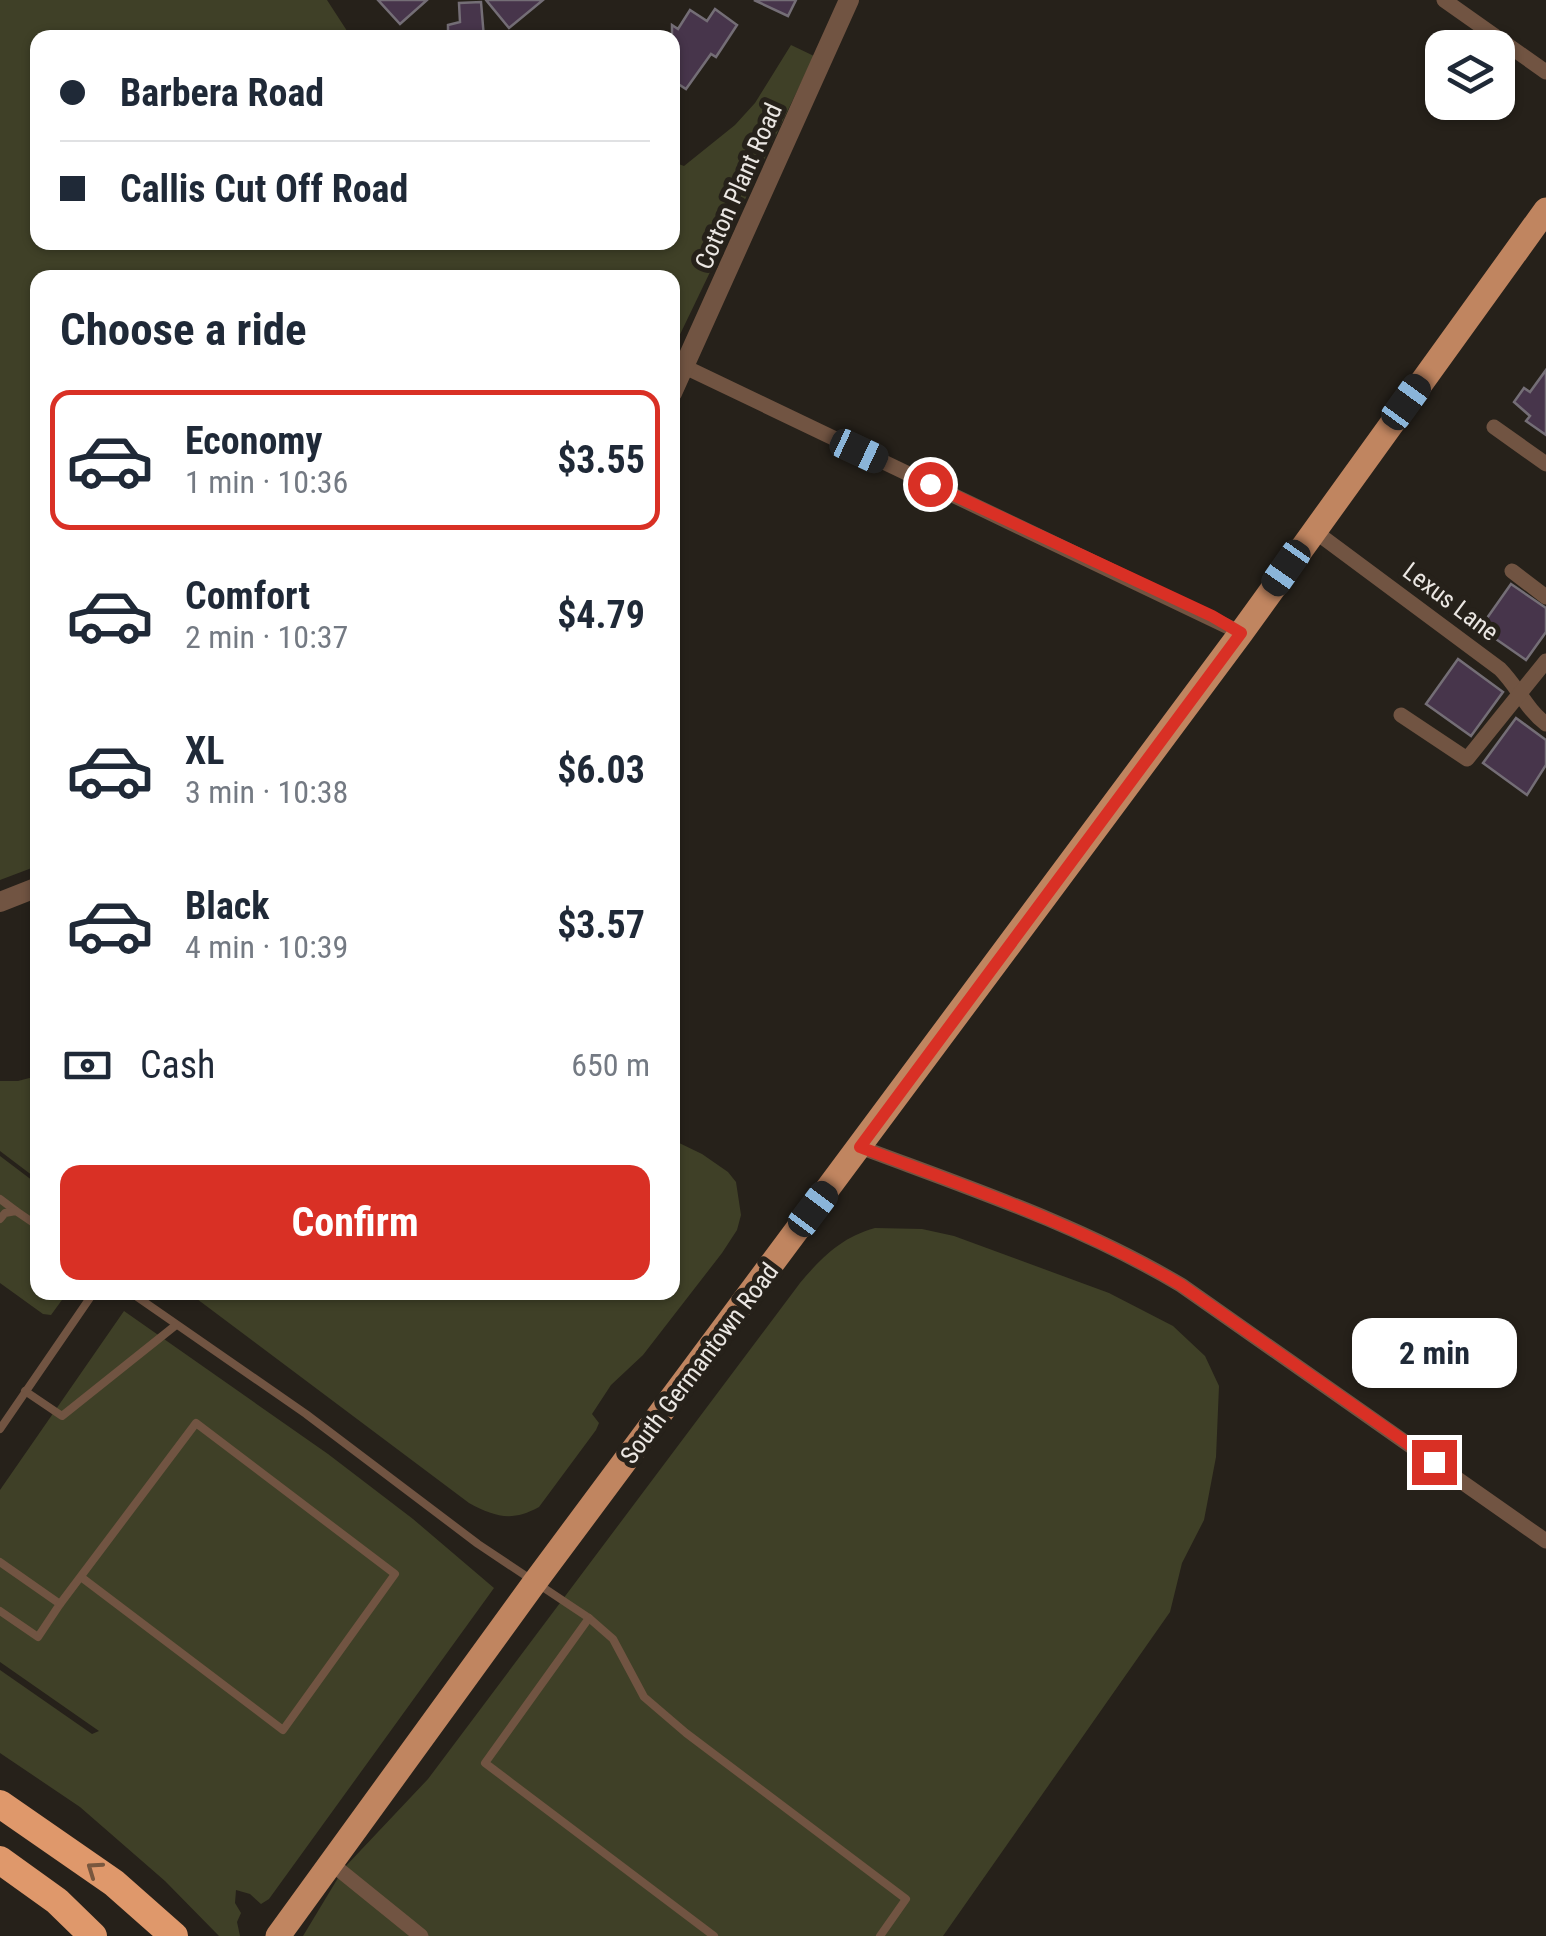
<!DOCTYPE html>
<meta charset="utf-8">
<style>
body{margin:0;font-family:"Roboto Condensed",sans-serif;background:#f2f2f3;color:#1f2937;height:100vh;display:flex;flex-direction:column;font-size:38px;white-space:nowrap}
*{box-sizing:border-box;margin:0}
p{font-size:32px;color:#747a83}
.icon{flex:none;width:55px;height:55px;fill:none;stroke:currentColor;stroke-width:2;stroke-linecap:round;stroke-linejoin:round}
.map{position:relative;flex:1;overflow:hidden}
.details{position:absolute;left:30px;top:270px;width:650px;height:1030px;display:flex;flex-direction:column;background:#fff;border-radius:20px;box-shadow:0 2px 8px #0004}
.details>*{flex:none}
.top-card{position:absolute;left:30px;top:30px;width:650px;height:220px;border-radius:20px;box-shadow:0 2px 8px #0004;display:grid;align-content:center;height:220px;padding:0 30px;background:#fff}
.controls{position:absolute;left:1425px;top:30px;display:grid;gap:20px}
.controls a{display:grid;place-items:center;width:90px;height:90px;border-radius:20px;background:#fff;box-shadow:0 2px 8px #0004;font-size:50px}
.end{position:absolute;width:45px;height:45px;margin:-22px;border:12px solid #d93025;background:#fff;box-shadow:0 0 0 5px #fff}
.from{border-radius:50%}
.bubble{position:absolute;height:70px;border-radius:20px;background:#fff;box-shadow:0 2px 8px #0004;font-size:32px;font-weight:700;line-height:70px;text-align:center}
.car{position:absolute;width:30px;height:60px;margin:-30px -15px;border-radius:12px;box-shadow:0 0 8px 2px #0007;background:linear-gradient(#222 24%,#8ab4d8 0 40%,#222 0 76%,#8ab4d8 0 86%,#222 0)}
.top-card b{display:flex;align-items:center;gap:35px;height:95px;font-size:38px}
.top-card b+b{border-top:2px solid #e0e1e3}
.top-card i{width:25px;height:25px;background:#1f2937}
ul{padding:0;list-style:none}
li{display:flex;align-items:center;gap:30px;height:140px;margin:0 20px 15px;padding:0 10px;border:5px solid transparent;border-radius:20px}
li div{flex:1}
li b{display:block;font-size:38px}
li em{font-style:normal;font-weight:700}
li.active{border-color:#d93025}
li>.icon{width:90px;height:90px;stroke-width:1.5}
h2{padding:0 30px;font-size:45px;line-height:120px}
.pay{display:flex;align-items:center;gap:25px;height:110px;padding:0 30px;font-size:38px}
.pay p{margin-inline-start:auto}
.action{display:flex;gap:20px;margin-top:auto;padding:20px 30px}
.action a{flex:1;height:115px;border-radius:20px;background:#d93025;color:#fff;font-size:40px;font-weight:700;line-height:115px;text-align:center}
.map>svg:first-child{display:block}
</style>
<div class="map">
<svg width="1546" height="1936" viewBox="0 0 1546 1936">
<rect width="100%" height="100%" fill="#26211a"/>
<g fill="#3f4027">
<path d="M 0,0 L 327,0 L 351,37 L 38,38 L 38,242 L 672,242 L 673,162 L 684,166 L 735,125 L 755,103 L 791,45 L 814,56 L 673,349 L 672,278 L 38,278 L 37,866 L 0,880 Z"/>
<path d="M 37,1076 L 38,1076 L 37,1179 L 0,1151 L 0,1081 L 18,1081 Z"/>
<path d="M 673,1140 L 702,1154 L 728,1172 L 736,1182 L 741,1215 L 737,1230 L 722,1253 L 643,1355 L 611,1385 L 592,1414 L 599,1423 L 596,1430 L 539,1507 C 512,1522 495,1517 469,1503 L 189,1293 L 672,1292 Z"/>
<path d="M 0,1156 L 37,1184 L 38,1292 L 67,1293 L 51,1315 L 43,1314 L 0,1283 Z"/>
<path d="M 875,1228 L 922,1229 L 954,1236 L 1109,1293 L 1173,1326 L 1205,1356 L 1219,1386 L 1216,1457 L 1204,1520 L 1182,1563 L 1170,1612 L 943,1936 L 303,1936 L 344,1868 L 428,1779 L 800,1283 C 822,1257 842,1237 875,1228 Z"/>
<path d="M 124,1311 L 328,1454 L 413,1519 L 494,1588 L 269,1899 L 261,1904 L 250,1894 L 236,1890 L 235,1903 L 241,1913 L 237,1922 L 240,1936 L 219,1936 L 165,1881 L 80,1807 L 0,1753 L 0,1670 L 92,1734 L 99,1731 L 0,1662 L 0,1490 Z"/>
</g>
<g fill="#47354b" stroke="#746e76" stroke-width="2.5">
<path d="M 378,0 L 427,0 L 400,24 Z"/>
<path d="M 486,0 L 543,0 L 509,28 Z"/>
<path d="M 754,0 L 796,0 L 788,16 Z"/>
<path d="M 481,2 L 484,38 L 448,38 L 448,25 L 460,22 L 459,3 Z"/>
<path d="M 715,9 L 737,25 L 716,57 L 711,54 L 686,89 L 672,80 L 672,25 L 678,29 L 690,10 L 707,21 Z"/>
<path d="M 1546,370 L 1546,435 L 1526,421 L 1530,416 L 1514,402 L 1524,388 L 1530,392 Z"/>
<path d="M 1511,584 L 1546,608 L 1546,632 L 1526,660 L 1480,628 Z"/>
<path d="M 1458,659 L 1503,692 L 1471,736 L 1426,704 Z"/>
<path d="M 1516,718 L 1546,740 L 1546,765 L 1527,795 L 1483,763 Z"/>
</g>
<g fill="none" stroke-linecap="round" stroke-linejoin="round">
<g stroke="#715442" stroke-width="8">
<path d="M 0,1199 L 16,1211"/>
<path d="M 0,1219 L 5,1213 L 16,1211 L 38,1226"/>
<path d="M 130,1292 L 306,1414 L 478,1544 L 589,1618 L 613,1639 L 644,1697 L 686,1733 L 906,1899 L 880,1936"/>
<path d="M 25,1391 L 62,1416 L 176,1325"/>
<path d="M 0,1429 L 94,1292"/>
<path d="M 0,1562 L 60,1604 L 38,1637 L 0,1611"/>
<path d="M 60,1604 L 196,1423 L 395,1574 L 283,1730 L 81,1577"/>
<path d="M 589,1618 L 485,1763 L 714,1936"/>
</g>
<g stroke="#715442" stroke-width="15">
<path d="M 1444,0 L 1546,72"/>
<path d="M 685,367 L 1241,633"/>
<path d="M 1494,427 L 1546,464"/>
<path d="M 1313,530 L 1500,669 C 1518,687 1526,709 1546,724"/>
<path d="M 1512,571 L 1546,597"/>
<path d="M 1401,715 L 1467,759 L 1546,661"/>
<path d="M 860,1147 C 969,1188 1080,1225 1181,1285 L 1546,1541"/>
<path d="M 332,1864 L 421,1936"/>
</g>
<g stroke="#715442" stroke-width="20">
<path d="M 672,393 L 849,0"/>
<path d="M 0,902 L 38,887"/>
</g>
<path stroke="#c08560" stroke-width="25" d="M 278,1936 L 535,1582 L 1241,633 L 1546,210"/>
<g stroke="#df986b" stroke-width="28">
<path d="M 0,1804 L 114,1883 L 174,1936"/>
<path d="M 0,1860 L 57,1901 L 93,1936"/>
</g>
</g>
<defs><path id="oneway-chevron" d="M-2-3.5L2.5 0L-2 3.5" fill="none" stroke-width="1.6" stroke-linecap="round" stroke-linejoin="round" transform="scale(2.5)"/></defs>
<use stroke="#79573e" href="#oneway-chevron" transform="translate(94 1869) rotate(-145)"/>
<g fill="none" stroke-linecap="round" stroke-linejoin="round">
<path stroke="#d93025" stroke-width="12" d="M 930,484 L 1212,616 L 1241,633 L 860,1147 C 969,1188 1080,1225 1181,1285 L 1434,1462"/>
</g>
<g text-anchor="middle" stroke-width="10" stroke-linejoin="round" paint-order="stroke">
<g font-size="25" fill="#ebe7e3" stroke="#26211a">
<text transform="translate(738 186) rotate(-66)" y="9">Cotton Plant Road</text>
<text transform="translate(1451 601) rotate(37)" y="9">Lexus Lane</text>
<text transform="translate(699 1363) rotate(-53)" y="9">South Germantown Road</text>
</g>
</g>
</svg>
<div class="controls">
<a><svg class="icon" aria-label="layers" viewBox="0 0 24 24"><path d="M12 4l9 5-9 5-9-5zM3 14l9 5 9-5"/></svg></a>
</div>
<i class="end from" style="left:930px;top:484px"></i>
<i class="end" style="left:1434px;top:1462px"></i>
<div class="bubble" style="left:1352px;top:1318px;width:165px">2 min</div>
<i class="car" style="left:1406px;top:402px;rotate:36deg"></i>
<i class="car" style="left:859px;top:451px;rotate:115deg"></i>
<i class="car" style="left:1286px;top:568px;rotate:215deg"></i>
<i class="car" style="left:813px;top:1209px;rotate:37deg"></i>
<div class="top-card">
<b><i class="from"></i>Barbera Road</b>
<b><i></i>Callis Cut Off Road</b>
</div>
<section class="details">
<h2>Choose a ride</h2>
<ul>
<li class="active"><svg class="icon" aria-label="car" viewBox="0 0 24 24"><path d="M5 17H2v-5l4-1 3-4h7l3 4 3 1v5h-3M9 17h6M6 11h13"/><circle cx="7" cy="17" r="2"/><circle cx="17" cy="17" r="2"/></svg><div><b>Economy</b><p>1 min · 10:36</p></div><em>$3.55</em></li>
<li><svg class="icon" aria-label="car" viewBox="0 0 24 24"><path d="M5 17H2v-5l4-1 3-4h7l3 4 3 1v5h-3M9 17h6M6 11h13"/><circle cx="7" cy="17" r="2"/><circle cx="17" cy="17" r="2"/></svg><div><b>Comfort</b><p>2 min · 10:37</p></div><em>$4.79</em></li>
<li><svg class="icon" aria-label="car" viewBox="0 0 24 24"><path d="M5 17H2v-5l4-1 3-4h7l3 4 3 1v5h-3M9 17h6M6 11h13"/><circle cx="7" cy="17" r="2"/><circle cx="17" cy="17" r="2"/></svg><div><b>XL</b><p>3 min · 10:38</p></div><em>$6.03</em></li>
<li><svg class="icon" aria-label="car" viewBox="0 0 24 24"><path d="M5 17H2v-5l4-1 3-4h7l3 4 3 1v5h-3M9 17h6M6 11h13"/><circle cx="7" cy="17" r="2"/><circle cx="17" cy="17" r="2"/></svg><div><b>Black</b><p>4 min · 10:39</p></div><em>$3.57</em></li>
</ul>
<div class="pay"><svg class="icon" aria-label="cash" viewBox="0 0 24 24"><path d="M3 7h18v10H3z"/><circle cx="12" cy="12" r="2"/></svg>Cash<p>650 m</p></div>
<div class="action"><a>Confirm</a></div>
</section>
</div>
